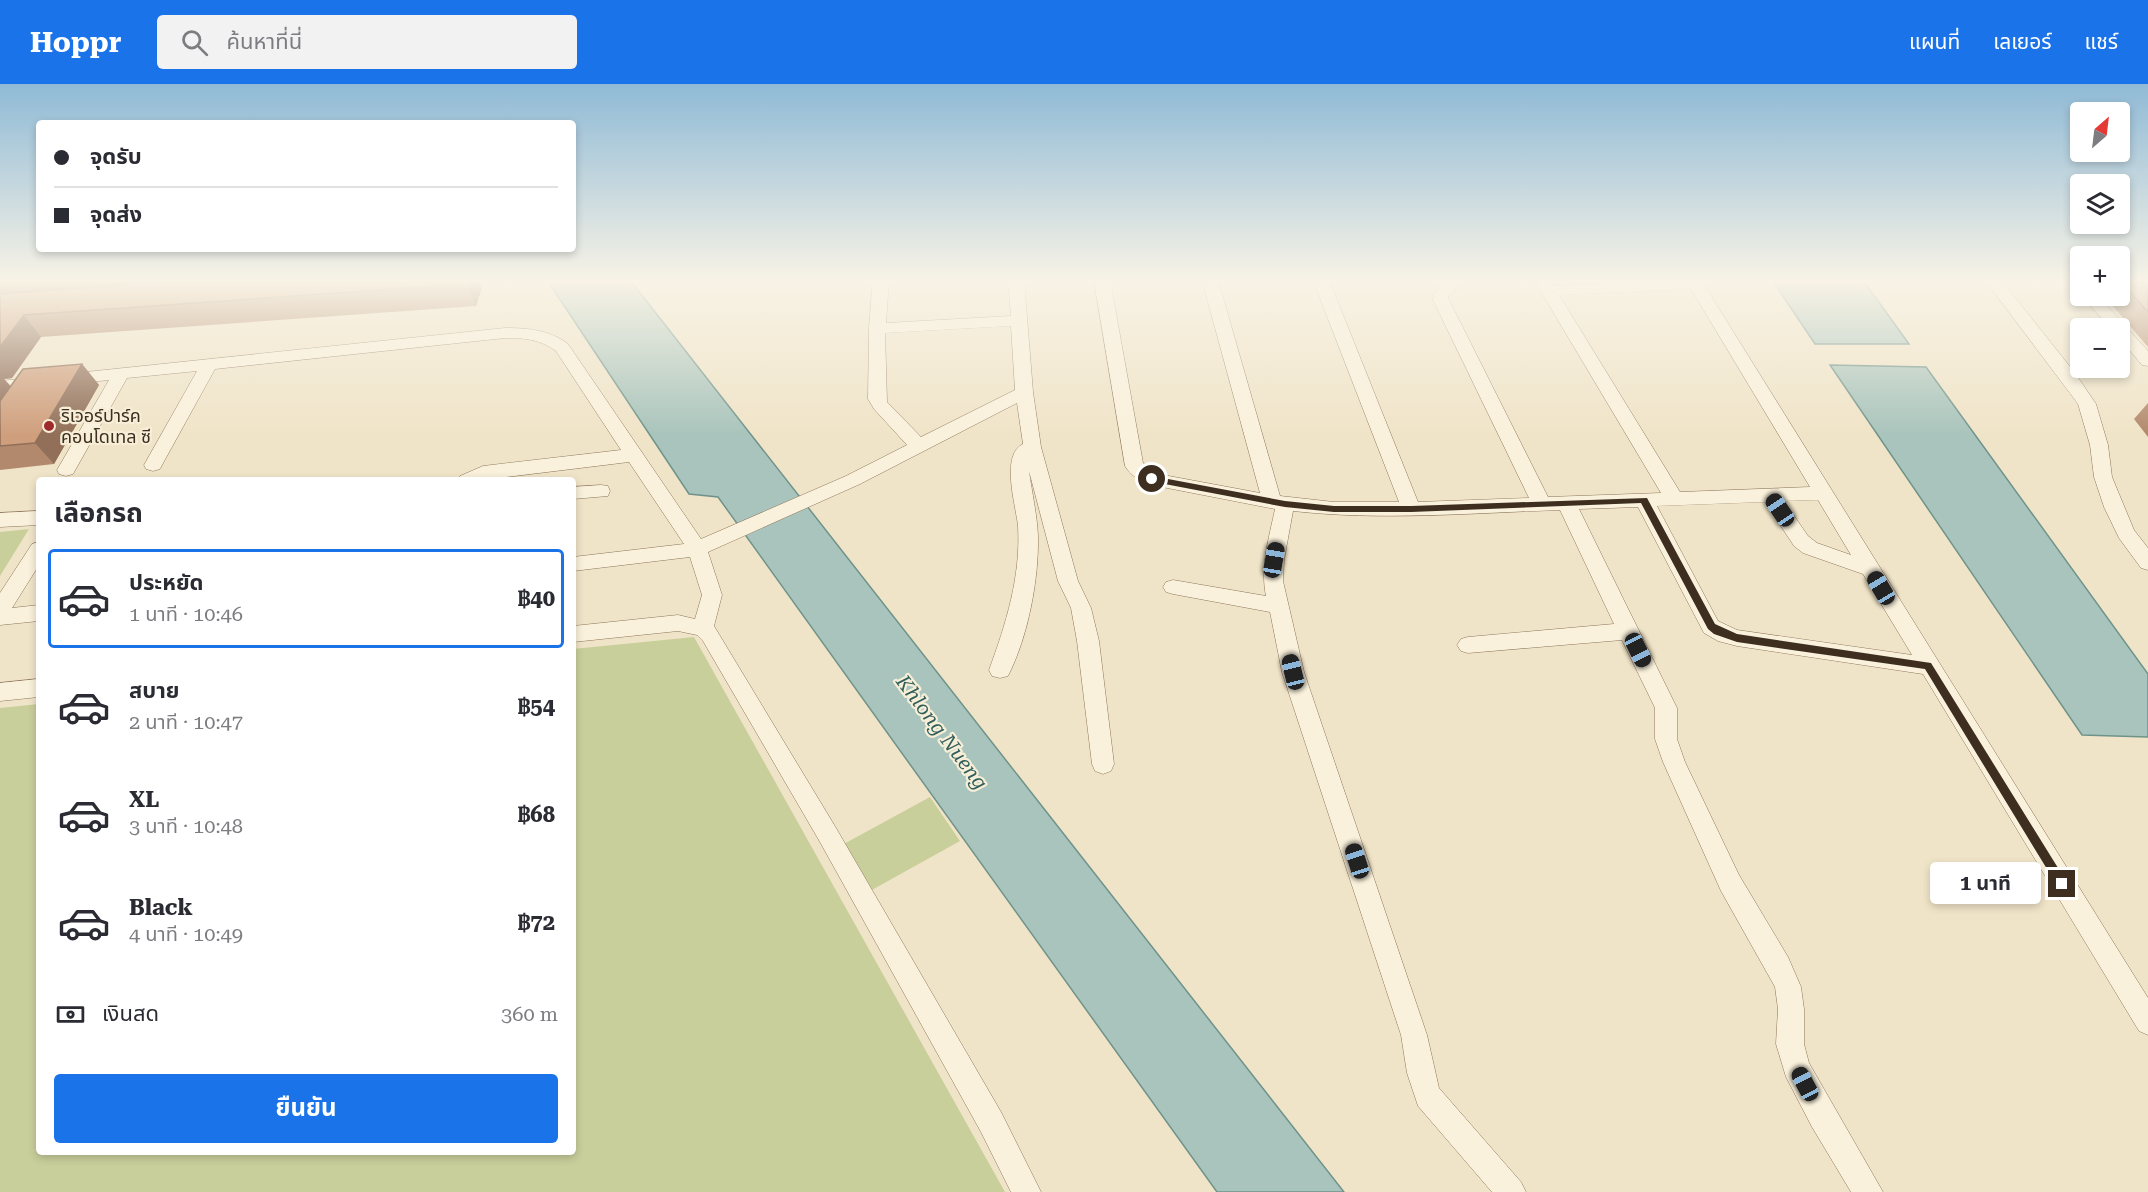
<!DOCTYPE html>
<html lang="th">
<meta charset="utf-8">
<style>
body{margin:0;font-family:"Roboto Serif","Noto Sans Thai",serif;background:#f2f2f3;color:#2b2b33;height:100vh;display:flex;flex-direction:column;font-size:22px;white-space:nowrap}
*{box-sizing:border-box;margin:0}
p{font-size:20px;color:#7c7c81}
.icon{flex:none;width:33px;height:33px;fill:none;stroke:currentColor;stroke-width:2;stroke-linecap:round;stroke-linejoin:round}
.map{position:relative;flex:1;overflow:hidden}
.side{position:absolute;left:36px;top:393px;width:540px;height:678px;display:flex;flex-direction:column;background:#fff;border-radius:6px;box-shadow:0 3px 9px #0003}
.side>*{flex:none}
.top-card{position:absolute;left:36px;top:36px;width:540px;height:132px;border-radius:6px;box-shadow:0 3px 9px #0003;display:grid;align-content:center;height:132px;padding:0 18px;background:#fff}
.needle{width:39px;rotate:28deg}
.tools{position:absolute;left:2070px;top:18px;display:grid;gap:12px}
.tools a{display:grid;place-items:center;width:60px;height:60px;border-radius:6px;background:#fff;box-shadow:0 3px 9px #0003;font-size:30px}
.end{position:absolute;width:27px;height:27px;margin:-14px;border:8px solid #3d2e20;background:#fff;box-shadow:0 0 0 3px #fff}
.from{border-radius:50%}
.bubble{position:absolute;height:42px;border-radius:6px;background:#fff;box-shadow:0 3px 9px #0003;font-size:20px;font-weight:700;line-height:42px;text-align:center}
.car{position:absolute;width:18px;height:36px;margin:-18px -9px;border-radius:8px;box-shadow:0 0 4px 2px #0007;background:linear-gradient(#222 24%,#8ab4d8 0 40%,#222 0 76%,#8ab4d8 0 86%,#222 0)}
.top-card b{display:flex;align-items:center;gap:21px;height:57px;font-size:22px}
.top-card b+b{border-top:2px solid #e1e1e2}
.top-card i{width:15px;height:15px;background:#2b2b33}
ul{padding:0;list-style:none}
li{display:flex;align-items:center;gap:18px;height:99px;margin:0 12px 9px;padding:0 6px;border:3px solid transparent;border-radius:6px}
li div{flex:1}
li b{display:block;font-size:22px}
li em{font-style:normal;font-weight:700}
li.selected{border-color:#1a73e8}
li>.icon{width:54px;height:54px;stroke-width:1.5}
h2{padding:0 18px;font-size:27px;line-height:72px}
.pay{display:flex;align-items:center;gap:15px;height:66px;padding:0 18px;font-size:22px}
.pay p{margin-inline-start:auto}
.cta{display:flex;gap:12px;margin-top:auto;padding:12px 18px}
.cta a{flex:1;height:69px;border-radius:6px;background:#1a73e8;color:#fff;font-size:24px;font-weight:700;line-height:69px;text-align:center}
header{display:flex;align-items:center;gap:36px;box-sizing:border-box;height:84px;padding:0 30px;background:#1a73e8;color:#fff}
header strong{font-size:28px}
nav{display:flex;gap:33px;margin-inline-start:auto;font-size:21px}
.search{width:420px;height:54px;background:#f2f2f3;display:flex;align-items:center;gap:15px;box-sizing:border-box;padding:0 21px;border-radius:6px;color:#7c7c81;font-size:22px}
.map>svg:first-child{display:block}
</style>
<header>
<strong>Hoppr</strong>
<div class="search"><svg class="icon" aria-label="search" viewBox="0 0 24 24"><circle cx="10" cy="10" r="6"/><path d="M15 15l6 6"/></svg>ค้นหาที่นี่</div>
<nav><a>แผนที่</a><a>เลเยอร์</a><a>แชร์</a></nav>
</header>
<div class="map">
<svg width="2148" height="1108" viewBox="0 0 2148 1108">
<rect width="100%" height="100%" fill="#f0e4c8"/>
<g fill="#c9cf9b">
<path d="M 29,445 L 0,492 L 0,448 Z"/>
<path d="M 694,553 L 1005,1108 L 0,1108 L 0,624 L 39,620 L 39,1068 L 573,1068 L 573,565 Z"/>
<path d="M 930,713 L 960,757 L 870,807 L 842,761 Z"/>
</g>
<g fill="#a9c4bc" stroke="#6f938a" stroke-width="1.5">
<path d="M 547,196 L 630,196 L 1344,1108 L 1217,1108 L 718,413 L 689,410 Z"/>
<path d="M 1772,196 L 1863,196 L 1909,260 L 1815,260 Z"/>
<path d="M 1830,281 L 1926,283 L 2148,590 L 2148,653 L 2082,651 Z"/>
</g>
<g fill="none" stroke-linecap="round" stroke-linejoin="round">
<g stroke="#8d765c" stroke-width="1">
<g id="minor">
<path d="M 873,196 L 889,196 L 886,239 L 1011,232 L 1008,196 L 1024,196 L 1033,308 L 1041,363 L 1078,497 L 1091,524 L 1099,557 L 1114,680 L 1111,687 L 1103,690 L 1095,687 L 1092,680 L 1077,557 L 1071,524 L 1058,497 L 1029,387 C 1032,409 1037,430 1038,452 C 1039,495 1028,553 1008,592 L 1000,594 L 992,592 L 989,586 C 1006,540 1021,492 1018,442 C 1016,422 1000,371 1023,360 L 1017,319 L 860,400 L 708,468 L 722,511 L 714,542 L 836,744 L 1001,1028 L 1041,1108 L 1011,1108 L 981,1048 L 820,758 L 703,557 L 697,551 L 678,547 L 573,558 L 573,542 L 678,531 L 695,535 L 702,511 L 690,473 L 573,487 L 573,473 L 684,460 L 629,378 L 482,396 L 458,396 L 460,392 L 483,382 L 621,366 L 556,267 C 540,255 524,254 505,254 L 215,285 L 162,381 L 160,385 L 153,387 L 146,385 L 144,381 L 197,287 L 127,294 L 73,390 L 66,392 L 59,390 L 57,386 L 109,296 L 0,307 L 0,297 L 505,244 C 528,244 550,246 568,260 L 701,455 L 846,392 L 907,361 L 874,325 L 868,315 L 869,244 ZM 1011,242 L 1015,306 L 921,353 L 887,318 L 885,249 Z"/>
<path d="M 1094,196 L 1110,196 L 1143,379 L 1158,390 L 1260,409 L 1202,196 L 1218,196 L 1280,412 L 1334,418 L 1399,418 L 1313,196 L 1329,196 L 1418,418 L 1529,414 L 1433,216 L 1434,209 L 1447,196 L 1464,196 L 1448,213 L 1449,216 L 1548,413 L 1661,409 L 1534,196 L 1550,196 L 1554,202 L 1701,196 L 2148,914 L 2148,951 L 2139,947 L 1923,590 L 1737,562 L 1718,557 L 1704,549 L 1638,423 L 1579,425 L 1677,624 L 1677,655 L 1685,678 L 1739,791 L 1788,873 L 1801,903 L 1804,925 L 1804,960 L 1809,979 L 1883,1108 L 1851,1108 L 1812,1043 L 1786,993 L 1776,960 L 1778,925 L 1775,903 L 1721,807 L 1663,678 L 1655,655 L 1655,624 L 1622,556 L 1468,569 L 1461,567 L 1457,561 L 1461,555 L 1468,553 L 1614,540 L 1560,426 C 1471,429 1382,437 1293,427 L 1284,476 L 1283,497 L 1304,588 L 1427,951 L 1439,1004 L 1521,1098 L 1526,1108 L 1492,1108 L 1418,1022 L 1407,989 L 1401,951 L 1282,588 L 1270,528 L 1173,510 L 1166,508 L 1163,503 L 1166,498 L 1173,496 L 1266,512 C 1260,483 1269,454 1275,425 L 1152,401 C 1142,399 1130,391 1125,382 ZM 1691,205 L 1810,403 L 1680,408 L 1559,211 ZM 1818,416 L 1851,471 L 1817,459 L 1808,452 L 1784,417 ZM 1765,418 L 1794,462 L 1803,469 L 1863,490 L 1912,571 L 1737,546 L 1718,537 L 1657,422 Z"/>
<path d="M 1985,196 L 2001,196 L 2075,289 L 2096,320 L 2108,361 L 2112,393 L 2134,446 L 2148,464 L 2148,486 L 2141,484 L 2119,454 L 2104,423 L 2094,393 L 2090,361 L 2078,320 Z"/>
<path d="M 2082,212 L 2098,212 L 2148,267 L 2148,282 L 2142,281 L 2120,255 L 2120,244 L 2110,244 Z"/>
<path d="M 601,401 L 608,402 L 610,407 L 608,412 L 573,415 L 573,403 Z"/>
<path d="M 39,427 L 39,441 L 0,443 L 0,429 Z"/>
<path d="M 39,458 L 39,481 L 12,524 L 39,521 L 39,537 L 0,541 L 0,509 L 32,460 Z"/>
<path d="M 39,595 L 39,613 L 0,617 L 0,599 Z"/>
</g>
</g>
<use href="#minor" fill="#faf1dc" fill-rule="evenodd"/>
</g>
<g fill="#b2896c">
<path d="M 0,196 L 478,196 L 482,203 L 476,222 L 41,253 L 12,294 L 4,295 L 11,302 L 82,280 L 99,301 L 54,380 L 0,386 Z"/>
<path d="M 2120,196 L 2148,196 L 2148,263 L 2112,221 L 2099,212 L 2120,212 Z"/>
<path d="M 2148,319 L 2148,353 L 2134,335 Z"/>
</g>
<g fill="#916f58">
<path d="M 467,196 L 478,196 L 482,203 L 476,222 L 466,200 Z"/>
<path d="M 24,231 L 41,253 L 12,294 L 4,295 L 16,309 L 0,333 L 0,263 Z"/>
<path d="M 82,280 L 99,301 L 54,380 L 35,359 Z"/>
</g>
<g fill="#cf9f7d" stroke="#916f58" stroke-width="1.5">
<path d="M 183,196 L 467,196 L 466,200 L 24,231 L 0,263 L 0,210 Z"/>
<path d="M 2120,196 L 2148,196 L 2148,228 L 2126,203 L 2120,199 Z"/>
<path d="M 82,280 L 35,359 L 0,362 L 0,317 L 23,285 Z"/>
</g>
<linearGradient id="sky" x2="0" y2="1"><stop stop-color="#8fbad6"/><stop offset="0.56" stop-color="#f8f3e6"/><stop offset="1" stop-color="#f8f3e6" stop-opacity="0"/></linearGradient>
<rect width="2148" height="351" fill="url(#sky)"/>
<path fill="#3d2e20" d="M 1152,392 L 1285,417 L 1334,422 L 1411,422 L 1647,414 L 1715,540 L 1737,550 L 1931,579 L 2068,800 L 2062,805 L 2058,803 L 1925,585 L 1737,558 L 1714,550 L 1708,545 L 1641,419 L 1411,428 L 1334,428 L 1285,423 L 1149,397 L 1149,393 Z"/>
<circle fill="#9e2a2b" stroke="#f7eed8" stroke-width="2" cx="49" cy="342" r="6"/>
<g text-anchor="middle" stroke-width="4.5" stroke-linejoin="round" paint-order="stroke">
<g font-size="18" fill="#3d2e20" stroke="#f7eed8" text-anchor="start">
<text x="61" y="338">ริเวอร์ปาร์ค<tspan x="61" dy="21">คอนโดเทล ซี</tspan></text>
</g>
<g font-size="20" font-style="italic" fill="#2f5d5a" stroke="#f7eed8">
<text transform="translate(942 648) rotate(53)" y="7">Khlong Nueng</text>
</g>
</g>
</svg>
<div class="tools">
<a><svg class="needle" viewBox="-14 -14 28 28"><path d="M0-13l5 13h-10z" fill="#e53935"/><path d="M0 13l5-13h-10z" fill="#7c7c81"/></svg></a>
<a><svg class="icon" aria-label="layers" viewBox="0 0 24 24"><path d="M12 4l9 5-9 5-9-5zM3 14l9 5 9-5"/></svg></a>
<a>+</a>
<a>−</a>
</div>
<i class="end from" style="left:1152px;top:395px"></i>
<i class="end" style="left:2062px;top:800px"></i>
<div class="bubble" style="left:1930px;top:778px;width:111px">1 นาที</div>
<i class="car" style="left:1780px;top:426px;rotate:326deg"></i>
<i class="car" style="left:1274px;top:476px;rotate:10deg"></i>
<i class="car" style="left:1881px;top:504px;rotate:329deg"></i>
<i class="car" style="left:1638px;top:566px;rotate:154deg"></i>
<i class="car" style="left:1293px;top:588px;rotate:346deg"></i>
<i class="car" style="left:1357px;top:777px;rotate:342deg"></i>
<i class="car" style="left:1805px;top:1000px;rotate:332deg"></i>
<div class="top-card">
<b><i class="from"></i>จุดรับ</b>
<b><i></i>จุดส่ง</b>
</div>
<section class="side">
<h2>เลือกรถ</h2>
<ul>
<li class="selected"><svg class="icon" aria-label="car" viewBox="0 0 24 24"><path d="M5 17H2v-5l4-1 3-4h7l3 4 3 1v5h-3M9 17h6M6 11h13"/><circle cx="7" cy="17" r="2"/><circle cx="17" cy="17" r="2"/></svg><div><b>ประหยัด</b><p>1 นาที · 10:46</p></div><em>฿40</em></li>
<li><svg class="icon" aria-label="car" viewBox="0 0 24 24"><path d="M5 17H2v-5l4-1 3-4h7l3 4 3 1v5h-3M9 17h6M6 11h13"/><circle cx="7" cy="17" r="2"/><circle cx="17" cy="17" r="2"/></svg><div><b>สบาย</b><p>2 นาที · 10:47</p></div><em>฿54</em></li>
<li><svg class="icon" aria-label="car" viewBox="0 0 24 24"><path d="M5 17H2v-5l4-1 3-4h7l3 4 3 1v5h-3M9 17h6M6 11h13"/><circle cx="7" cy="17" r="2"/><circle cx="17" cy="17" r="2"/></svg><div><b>XL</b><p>3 นาที · 10:48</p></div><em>฿68</em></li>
<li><svg class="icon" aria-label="car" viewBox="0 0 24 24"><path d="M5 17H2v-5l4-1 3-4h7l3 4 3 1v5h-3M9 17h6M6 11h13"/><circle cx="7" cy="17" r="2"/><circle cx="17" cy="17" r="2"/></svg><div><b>Black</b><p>4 นาที · 10:49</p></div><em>฿72</em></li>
</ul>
<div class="pay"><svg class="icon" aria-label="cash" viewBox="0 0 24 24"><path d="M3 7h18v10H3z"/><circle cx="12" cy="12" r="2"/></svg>เงินสด<p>360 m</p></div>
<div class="cta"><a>ยืนยัน</a></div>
</section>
</div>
